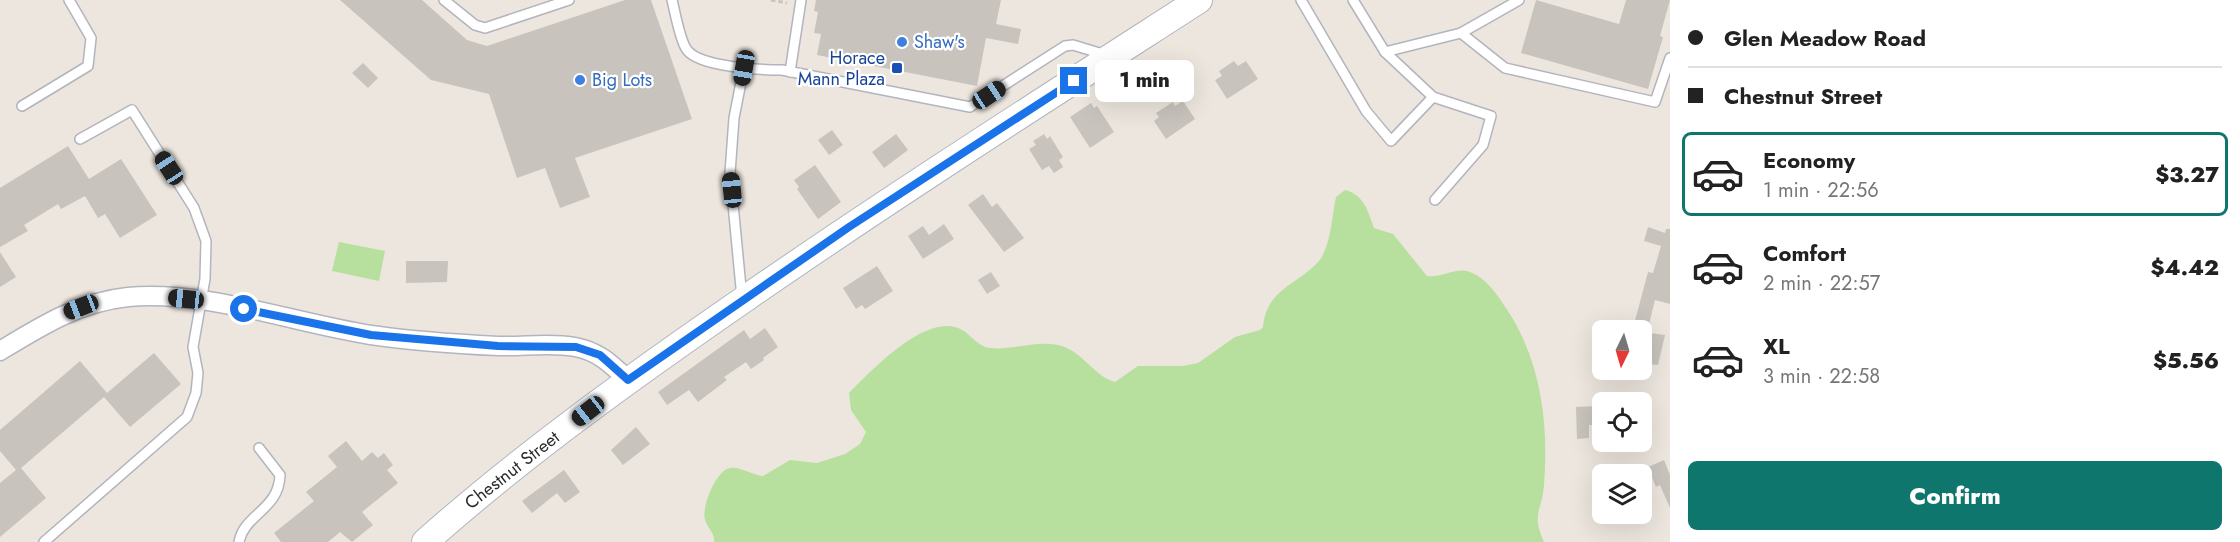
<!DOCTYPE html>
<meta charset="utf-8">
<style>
body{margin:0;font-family:Jost,sans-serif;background:#f2f2f2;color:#222;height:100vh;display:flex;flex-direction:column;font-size:22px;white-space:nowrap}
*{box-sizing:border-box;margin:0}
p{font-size:20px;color:#767676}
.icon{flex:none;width:33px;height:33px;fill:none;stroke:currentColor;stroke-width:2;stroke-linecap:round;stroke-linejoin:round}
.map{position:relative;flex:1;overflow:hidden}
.sheet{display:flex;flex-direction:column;background:#fff;width:570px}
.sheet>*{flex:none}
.hud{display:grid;align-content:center;height:132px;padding:0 18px;background:#fff}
.needle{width:39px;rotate:185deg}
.buttons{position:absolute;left:1592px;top:320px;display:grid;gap:12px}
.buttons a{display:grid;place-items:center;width:60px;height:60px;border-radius:9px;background:#fff;box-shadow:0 6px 24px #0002;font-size:30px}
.end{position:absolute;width:27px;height:27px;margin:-14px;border:8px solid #1a73e8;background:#fff;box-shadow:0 0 0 3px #fff}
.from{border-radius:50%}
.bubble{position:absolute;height:42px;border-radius:9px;background:#fff;box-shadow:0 6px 24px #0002;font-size:20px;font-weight:800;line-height:42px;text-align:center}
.car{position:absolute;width:18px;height:36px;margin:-18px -9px;border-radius:8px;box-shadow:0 0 4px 2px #0007;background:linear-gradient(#222 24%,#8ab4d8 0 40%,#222 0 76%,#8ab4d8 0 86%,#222 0)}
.hud b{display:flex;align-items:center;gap:21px;height:57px;font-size:22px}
.hud b+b{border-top:2px solid #e0e0e0}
.hud i{width:15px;height:15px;background:#222}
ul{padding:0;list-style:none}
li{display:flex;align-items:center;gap:18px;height:84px;margin:0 12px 9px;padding:0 6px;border:3px solid transparent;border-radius:9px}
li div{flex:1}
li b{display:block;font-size:22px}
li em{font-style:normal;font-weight:800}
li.current{border-color:#0f766e}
li>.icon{width:54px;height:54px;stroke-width:1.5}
.primary-button{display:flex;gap:12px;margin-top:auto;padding:12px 18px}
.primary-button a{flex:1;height:69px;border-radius:9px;background:#0f766e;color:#fff;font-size:24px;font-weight:800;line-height:69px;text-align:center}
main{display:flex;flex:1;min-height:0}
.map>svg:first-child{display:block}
</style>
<main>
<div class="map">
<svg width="1670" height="542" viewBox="0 0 1670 542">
<rect width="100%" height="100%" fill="#ece6de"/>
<g fill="#b7df9e">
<path d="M 1345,190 C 1364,195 1368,211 1374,228 L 1393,234 L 1427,276 C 1441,278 1454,268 1467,271 C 1486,277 1496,293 1506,308 C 1541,360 1549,424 1544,485 C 1542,512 1531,513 1544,542 L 714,542 C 715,533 708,529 705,520 C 701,508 716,470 730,468 C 740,466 752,475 763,476 L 790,460 L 817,463 L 845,454 L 860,444 L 866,432 L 851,410 L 849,393 C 871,371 921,318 955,327 C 969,330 975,346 990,348 C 1014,351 1044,337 1067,348 C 1086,357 1095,376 1115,382 L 1138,366 L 1183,366 L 1198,363 L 1235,337 L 1260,330 L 1263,327 C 1266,289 1299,284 1319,261 C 1331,246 1332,215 1336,197 Z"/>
<path d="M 339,242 L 385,251 L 379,281 L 332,271 Z"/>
</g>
<g fill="#c8c4bd">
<path d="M 340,0 L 422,0 L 467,40 L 487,46 L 625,0 L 651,0 L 692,119 L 575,158 L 590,197 L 560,208 L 545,168 L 517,178 L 489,94 L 431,80 Z"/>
<path d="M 816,0 L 1001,0 L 996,24 L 1021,29 L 1018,44 L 986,38 L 977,86 L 817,55 L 821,34 L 814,33 L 818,12 L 814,11 Z"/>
<path d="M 1536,0 L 1619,24 L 1626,0 L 1670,0 L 1660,36 L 1663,37 L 1648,89 L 1521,53 Z"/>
<path d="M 1234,61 L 1238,66 L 1246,61 L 1258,79 L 1227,99 L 1215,80 L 1222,76 L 1219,71 Z"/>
<path d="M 363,63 L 378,78 L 368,88 L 352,73 Z"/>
<path d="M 1183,101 L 1195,119 L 1166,139 L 1154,121 L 1159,117 L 1156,113 L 1173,102 L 1175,106 Z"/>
<path d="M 1091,103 L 1094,108 L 1097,106 L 1114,132 L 1090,148 L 1070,117 Z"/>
<path d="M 832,130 L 843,145 L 829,155 L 818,140 Z"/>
<path d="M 896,134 L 908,150 L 884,168 L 872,152 Z"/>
<path d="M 1044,134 L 1047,139 L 1050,136 L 1063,157 L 1059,160 L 1063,167 L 1054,173 L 1049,166 L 1042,170 L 1029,149 L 1036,145 L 1033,141 Z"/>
<path d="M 68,146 L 89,179 L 121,159 L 157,215 L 120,238 L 105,214 L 98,218 L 85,196 L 61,209 L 58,204 L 24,225 L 28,231 L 0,247 L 0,188 Z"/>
<path d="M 815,165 L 841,202 L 818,219 L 797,189 L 799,187 L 794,180 Z"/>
<path d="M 983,194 L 992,207 L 997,203 L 1024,238 L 1004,252 L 968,205 Z"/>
<path d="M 944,224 L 954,239 L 923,259 L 908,236 L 923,226 L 929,235 Z"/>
<path d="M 1648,227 L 1665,233 L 1666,229 L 1670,229 L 1670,304 L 1655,300 L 1647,332 L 1633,328 L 1648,272 L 1653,273 L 1661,246 L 1644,241 Z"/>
<path d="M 0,252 L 16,277 L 0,287 Z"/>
<path d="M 406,261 L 448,261 L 447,282 L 406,283 Z"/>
<path d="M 877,266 L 893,291 L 865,309 L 862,305 L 856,309 L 843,288 Z"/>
<path d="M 991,272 L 1000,286 L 987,294 L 978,280 Z"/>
<path d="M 765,328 L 778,347 L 763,358 L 764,360 L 751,369 L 746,362 L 724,377 L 727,380 L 698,402 L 689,390 L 667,405 L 658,392 L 744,330 L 750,339 Z"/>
<path d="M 1643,332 L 1665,335 L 1658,365 L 1641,363 Z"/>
<path d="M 154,353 L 181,384 L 130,427 L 104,397 L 21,468 L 46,498 L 0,537 L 0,483 L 16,470 L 0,451 L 0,430 L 80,361 L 107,393 Z"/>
<path d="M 1596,406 L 1597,421 L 1595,425 L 1589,425 L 1589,438 L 1577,439 L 1576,407 Z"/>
<path d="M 636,427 L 650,444 L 623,465 L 611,450 Z"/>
<path d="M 346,441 L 362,461 L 372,452 L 378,458 L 384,453 L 393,465 L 387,470 L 398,483 L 362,512 L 373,525 L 352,542 L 340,532 L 328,542 L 281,542 L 274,533 L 314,501 L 306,492 L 337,467 L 328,456 Z"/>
<path d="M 1664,460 L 1670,475 L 1670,508 L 1660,485 L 1656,487 L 1648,467 Z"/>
<path d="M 564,470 L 580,492 L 565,503 L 557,493 L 532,513 L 522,501 Z"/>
</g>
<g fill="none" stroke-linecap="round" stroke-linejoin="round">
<g stroke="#b2b5be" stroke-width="12">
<g id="service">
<path d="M 444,0 L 475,25 L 485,28 L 569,0"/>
<path d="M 672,0 C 675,12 680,41 687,50 C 700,67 760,70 782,70 L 970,107 L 1065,46 L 1073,45 L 1106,55"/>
<path d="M 1301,0 L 1366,111 L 1391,141 L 1433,97"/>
<path d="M 1353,0 L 1385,52 L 1461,33 L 1519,0"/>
<path d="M 1461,33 L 1505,68 L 1655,102 L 1670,58"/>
<path d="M 1385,52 L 1433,97 L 1491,116 L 1483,145 L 1435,200"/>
<path d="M 790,72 L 801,0"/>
<path d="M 22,106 L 88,66 L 91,38 L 69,0"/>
<path d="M 742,298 L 730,173 L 734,118 L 744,67"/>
<path d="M 44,542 L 187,417 L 196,393 L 198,373 L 193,347 L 205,279 L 206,241 L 194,208 L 132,110 L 80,139"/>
<path d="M 239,542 C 244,514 279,510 280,475 L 259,448"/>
</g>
</g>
<g stroke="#b2b5be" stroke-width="21">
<path id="minor" d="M 0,351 C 41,326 79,302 128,297 C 207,290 293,323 371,335 C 412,341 456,344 498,346 C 523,347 549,342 575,347 C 598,351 611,364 628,380"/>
</g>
<g stroke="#b2b5be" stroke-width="28">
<path id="secondary" d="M 425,542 C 525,453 636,374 746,298 C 895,195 1047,98 1199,0"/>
</g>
<path stroke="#c4c4c4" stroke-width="3" stroke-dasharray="4.5 3" stroke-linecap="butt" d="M 771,0 L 787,3"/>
<use href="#service" stroke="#fff" stroke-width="9"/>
<use href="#minor" stroke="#fff" stroke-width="18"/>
<use href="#secondary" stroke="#fff" stroke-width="26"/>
</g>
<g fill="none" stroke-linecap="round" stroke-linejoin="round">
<path stroke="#1a73e8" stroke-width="8" d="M 244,309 L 371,335 L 498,346 L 576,347 L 600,355 L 628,380 L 849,227 L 1074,81"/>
</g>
<g fill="#3f7fe0" stroke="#fff" stroke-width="2">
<circle cx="902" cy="42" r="6"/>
<circle cx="580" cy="80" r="6"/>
</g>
<rect fill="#1a4fb4" stroke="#fff" stroke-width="2" x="891" y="62" width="12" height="12" rx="3"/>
<g text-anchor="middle" stroke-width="4.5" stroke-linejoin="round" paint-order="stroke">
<g font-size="18" fill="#366cbe" stroke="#fff" text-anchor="start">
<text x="914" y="48">Shaw's</text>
<text x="592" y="86">Big Lots</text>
</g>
<g font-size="18" fill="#164399" stroke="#fff" text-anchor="end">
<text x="885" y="64">Horace<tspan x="885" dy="21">Mann Plaza</tspan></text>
</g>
<g font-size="18" fill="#2b2b2b" stroke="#fff">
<text transform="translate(512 470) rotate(-38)" y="6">Chestnut Street</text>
</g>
</g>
</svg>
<div class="buttons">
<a><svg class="needle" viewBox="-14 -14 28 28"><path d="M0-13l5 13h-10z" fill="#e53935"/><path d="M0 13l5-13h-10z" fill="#767676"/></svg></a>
<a><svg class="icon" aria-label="locate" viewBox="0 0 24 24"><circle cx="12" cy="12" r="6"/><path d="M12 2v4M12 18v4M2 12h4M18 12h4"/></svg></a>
<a><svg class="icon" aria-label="layers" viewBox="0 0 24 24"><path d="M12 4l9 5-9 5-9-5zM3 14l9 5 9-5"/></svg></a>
</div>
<i class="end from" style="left:244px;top:309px"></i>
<i class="end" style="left:1074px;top:81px"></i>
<div class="bubble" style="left:1095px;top:60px;width:99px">1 min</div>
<i class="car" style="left:744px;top:68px;rotate:190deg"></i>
<i class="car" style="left:989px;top:95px;rotate:57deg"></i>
<i class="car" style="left:169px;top:168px;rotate:327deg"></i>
<i class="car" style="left:732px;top:190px;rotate:354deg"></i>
<i class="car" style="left:186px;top:299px;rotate:276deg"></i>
<i class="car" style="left:81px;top:307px;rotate:249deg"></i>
<i class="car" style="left:588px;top:411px;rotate:232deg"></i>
</div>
<section class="sheet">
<div class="hud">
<b><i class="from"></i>Glen Meadow Road</b>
<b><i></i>Chestnut Street</b>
</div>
<ul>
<li class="current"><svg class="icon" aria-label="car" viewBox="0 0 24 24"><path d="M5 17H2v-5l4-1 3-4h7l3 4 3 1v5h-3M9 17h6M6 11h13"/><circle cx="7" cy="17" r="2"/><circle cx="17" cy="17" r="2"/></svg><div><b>Economy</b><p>1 min · 22:56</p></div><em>$3.27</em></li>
<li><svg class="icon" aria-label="car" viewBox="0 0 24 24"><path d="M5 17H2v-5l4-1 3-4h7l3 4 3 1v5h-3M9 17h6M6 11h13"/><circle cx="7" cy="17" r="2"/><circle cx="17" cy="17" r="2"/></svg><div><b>Comfort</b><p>2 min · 22:57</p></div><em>$4.42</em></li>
<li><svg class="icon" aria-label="car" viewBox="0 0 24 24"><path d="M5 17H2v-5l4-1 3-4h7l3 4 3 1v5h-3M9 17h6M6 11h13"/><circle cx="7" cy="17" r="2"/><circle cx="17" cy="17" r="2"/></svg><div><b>XL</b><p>3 min · 22:58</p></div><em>$5.56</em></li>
</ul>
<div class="primary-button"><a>Confirm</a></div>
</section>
</main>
